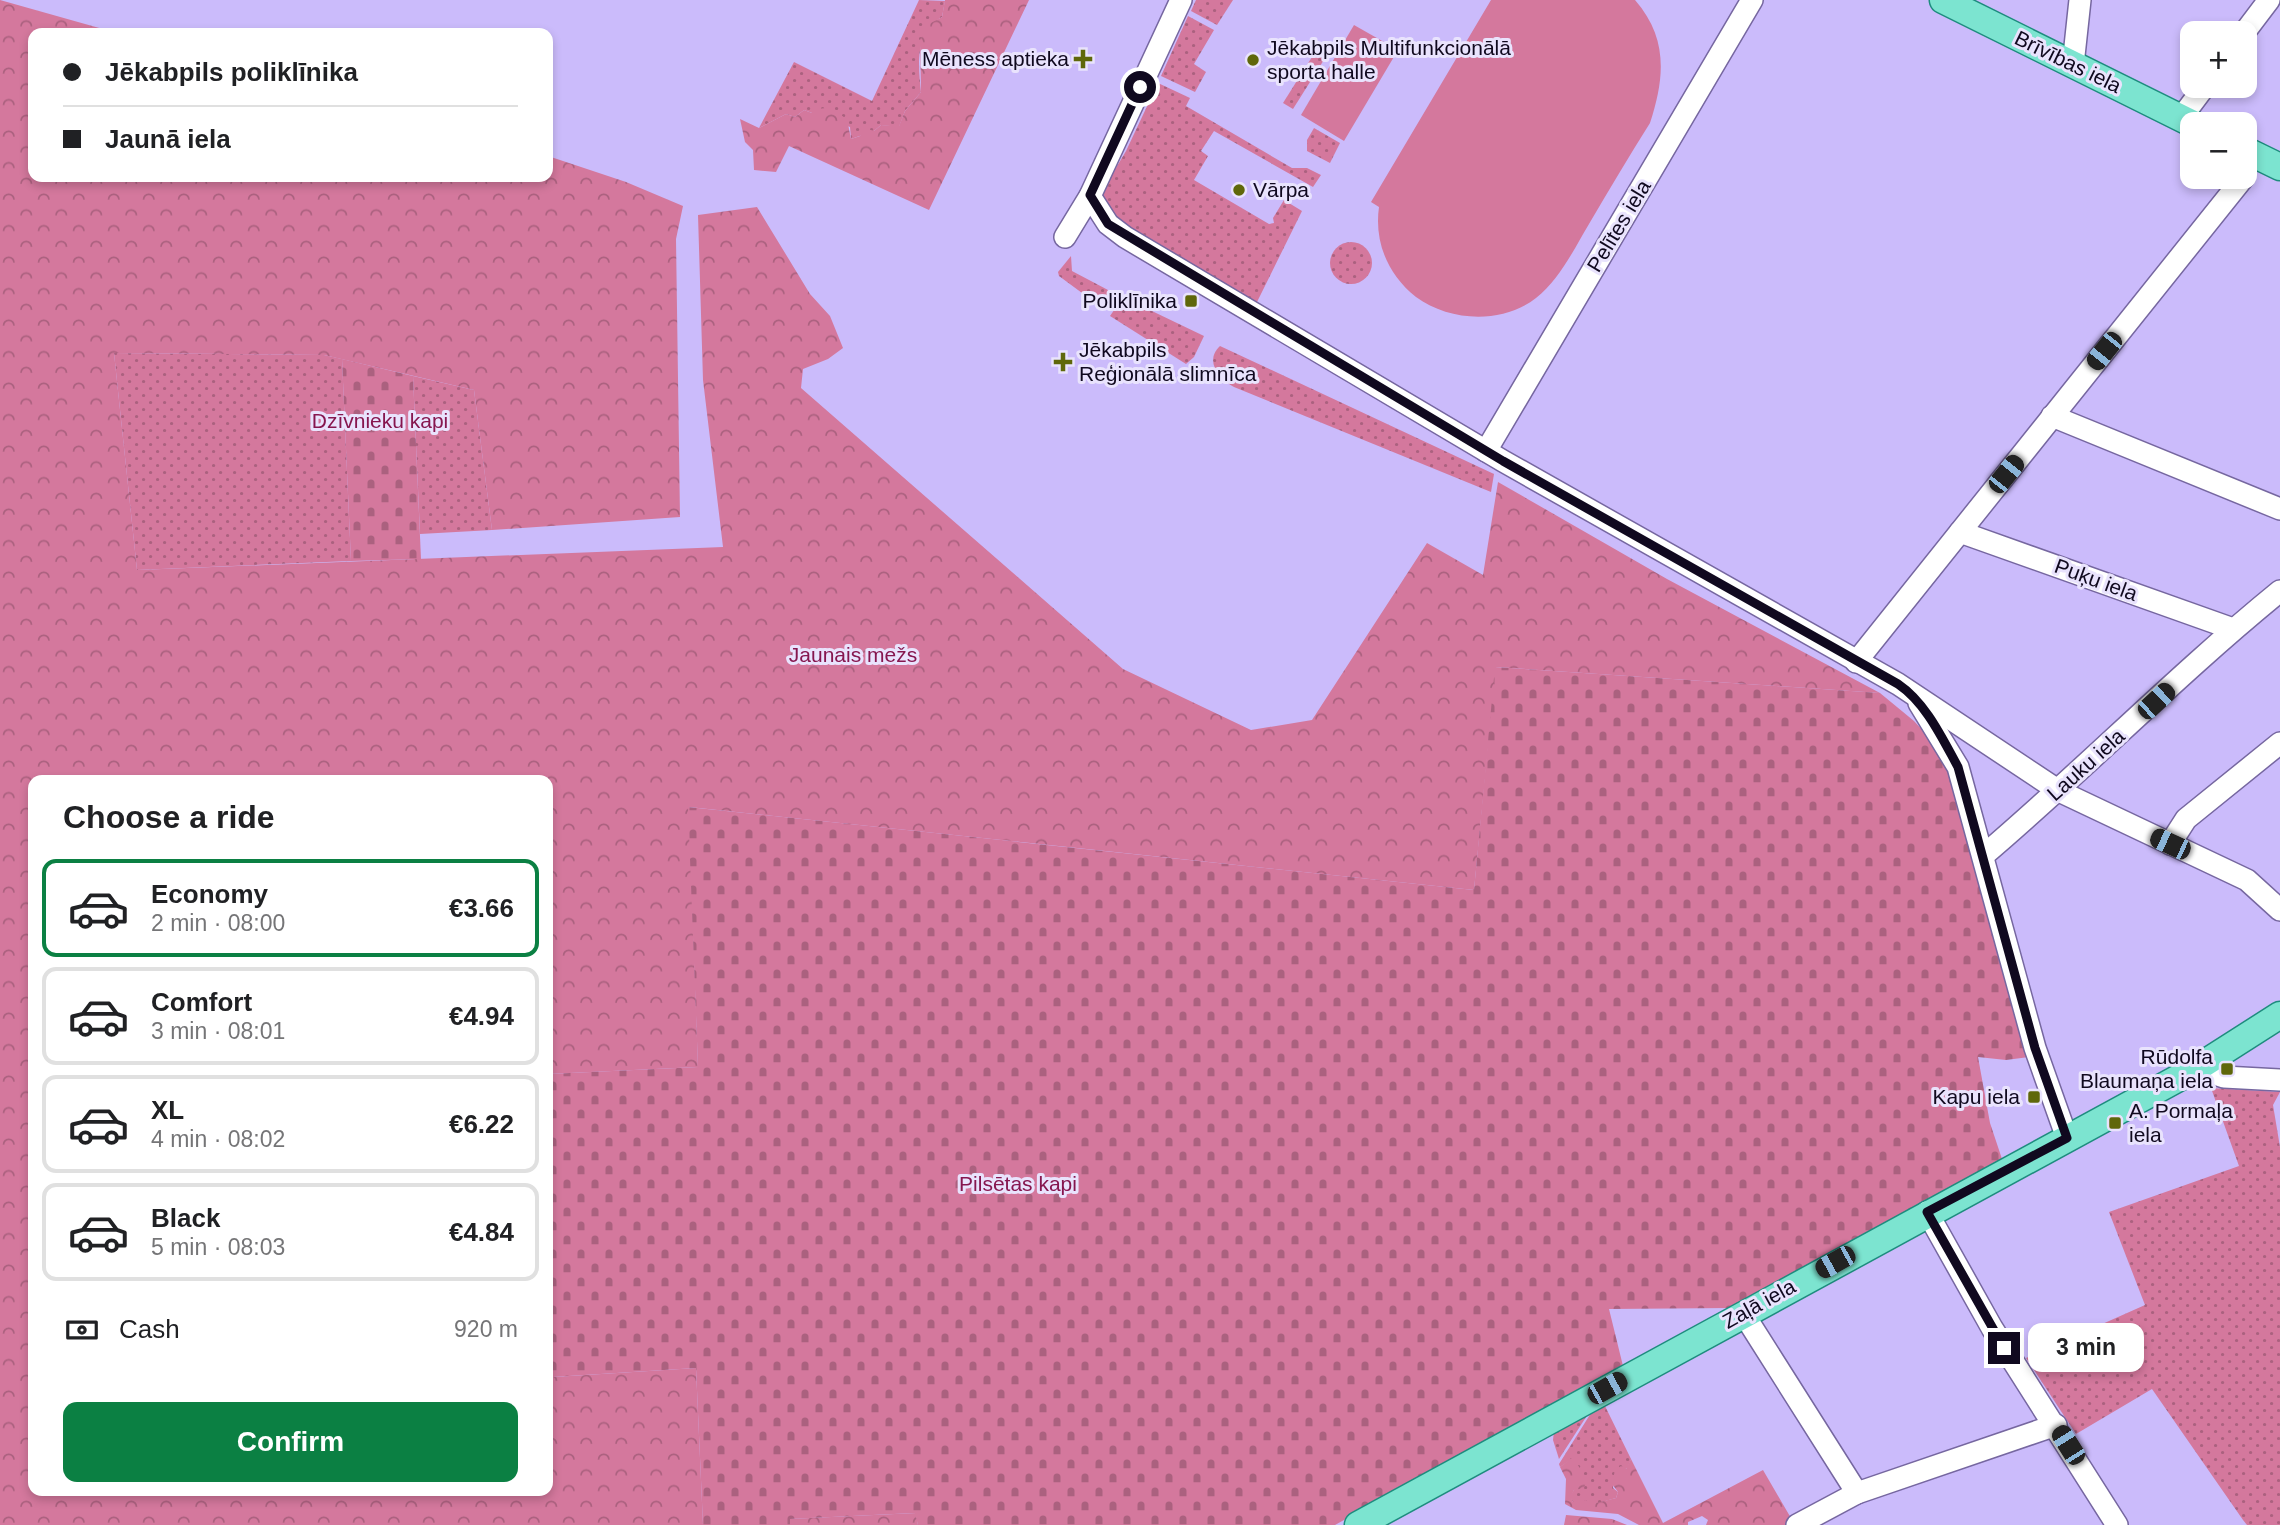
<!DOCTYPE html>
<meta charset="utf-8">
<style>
body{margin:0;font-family:Helvetica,sans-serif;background:#f6f6f6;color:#202124;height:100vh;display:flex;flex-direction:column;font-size:26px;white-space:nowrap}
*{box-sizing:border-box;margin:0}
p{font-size:23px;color:#757577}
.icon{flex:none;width:38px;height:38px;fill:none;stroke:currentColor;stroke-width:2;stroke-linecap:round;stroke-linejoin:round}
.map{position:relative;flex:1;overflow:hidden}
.panel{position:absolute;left:28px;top:775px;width:525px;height:721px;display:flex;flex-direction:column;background:#fff;border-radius:14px;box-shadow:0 4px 10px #0003}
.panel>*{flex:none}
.hud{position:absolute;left:28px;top:28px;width:525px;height:154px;border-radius:14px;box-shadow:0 4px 10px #0003;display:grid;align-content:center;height:154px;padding:0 35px;background:#fff}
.controls{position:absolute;left:2180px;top:21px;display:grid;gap:14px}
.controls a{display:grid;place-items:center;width:77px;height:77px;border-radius:14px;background:#fff;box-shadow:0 4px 10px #0003;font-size:35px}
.end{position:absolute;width:32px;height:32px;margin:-16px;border:9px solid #10091f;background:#fff;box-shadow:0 0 0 4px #fff}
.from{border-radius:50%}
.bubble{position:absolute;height:49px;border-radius:14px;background:#fff;box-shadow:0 4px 10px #0003;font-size:23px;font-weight:700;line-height:49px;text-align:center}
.car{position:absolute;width:21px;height:42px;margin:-21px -10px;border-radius:9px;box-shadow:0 0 5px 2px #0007;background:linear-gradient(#222 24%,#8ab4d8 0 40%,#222 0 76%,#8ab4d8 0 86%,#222 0)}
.hud b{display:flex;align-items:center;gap:24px;height:66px;font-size:26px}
.hud b+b{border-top:2px solid #e0e0e0}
.hud i{width:18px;height:18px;background:#202124}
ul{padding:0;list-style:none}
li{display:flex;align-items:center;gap:21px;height:98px;margin:0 14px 10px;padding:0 21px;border:4px solid #e0e0e0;border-radius:14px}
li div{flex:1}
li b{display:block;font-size:26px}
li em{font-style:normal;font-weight:700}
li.active{border-color:#0b8043}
li>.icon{width:63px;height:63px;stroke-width:1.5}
h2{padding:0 35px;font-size:32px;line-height:84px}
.pay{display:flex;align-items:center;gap:18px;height:77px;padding:0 35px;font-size:26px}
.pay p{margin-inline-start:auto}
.primary-button{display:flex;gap:14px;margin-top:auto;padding:14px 35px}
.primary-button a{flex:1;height:80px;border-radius:14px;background:#0b8043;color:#fff;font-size:28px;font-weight:700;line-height:80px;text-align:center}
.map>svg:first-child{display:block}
</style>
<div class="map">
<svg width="2280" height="1525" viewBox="0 0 2280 1525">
<defs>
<pattern id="green-dots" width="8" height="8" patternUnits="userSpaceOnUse" patternTransform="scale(1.75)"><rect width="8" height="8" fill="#d4789d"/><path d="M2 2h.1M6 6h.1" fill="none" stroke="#ab617f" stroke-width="1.8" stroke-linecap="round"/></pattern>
<pattern id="forest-crowns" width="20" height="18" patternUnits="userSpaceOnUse" patternTransform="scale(1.75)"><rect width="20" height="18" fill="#d4789d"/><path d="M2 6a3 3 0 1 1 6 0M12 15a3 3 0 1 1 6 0" fill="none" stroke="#ab617f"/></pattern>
<pattern id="cemetery-stones" width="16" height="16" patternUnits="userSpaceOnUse" patternTransform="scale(1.75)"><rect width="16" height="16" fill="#d4789d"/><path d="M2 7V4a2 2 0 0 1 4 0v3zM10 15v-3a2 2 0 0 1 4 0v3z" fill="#ab617f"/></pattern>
</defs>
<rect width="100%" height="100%" fill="#cbbbfb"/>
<g fill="url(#green-dots)">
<path d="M 919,0 L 945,1 L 942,17 C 915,32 918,64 921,92 L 905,111 L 899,127 L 881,125 L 874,131 L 851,139 L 850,127 L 804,110 L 795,117 L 786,114 L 759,128 L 794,62 L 872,101 Z"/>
<path d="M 1196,0 L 1233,0 L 1217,25 L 1191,11 Z"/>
<path d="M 1188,16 L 1214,30 L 1194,64 L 1206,72 L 1195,92 L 1161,76 Z"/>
<path d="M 1317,49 L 1327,55 L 1293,109 L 1283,103 Z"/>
<path d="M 1158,83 L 1190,98 L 1186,106 L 1292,168 L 1307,168 L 1321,175 L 1313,187 L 1214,131 L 1201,151 L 1208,156 L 1194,180 L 1269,224 L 1274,223 L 1273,218 L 1284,200 L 1302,211 L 1257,302 L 1252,303 L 1113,219 L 1100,195 L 1126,151 Z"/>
<path d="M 1314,128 L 1340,143 L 1330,163 L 1307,151 L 1307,140 Z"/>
<circle cx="1351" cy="263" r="21"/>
<path d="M 1071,256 L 1072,271 L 1108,290 L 1108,296 L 1101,307 L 1059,276 L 1058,272 Z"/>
<path d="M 1129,300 L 1204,336 L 1194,357 L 1186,364 L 1110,316 L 1119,303 Z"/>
<path d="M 1220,346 L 1494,474 L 1491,492 L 1234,387 C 1219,379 1204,361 1220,346 Z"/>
<path d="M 114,353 L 324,355 L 342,359 L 351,561 L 137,570 Z"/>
<path d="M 413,376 L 474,390 L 492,530 L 420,534 Z"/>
<path d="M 2211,1088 L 2280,1092 L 2273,1105 L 2280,1147 L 2280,1525 L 2247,1525 L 2243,1520 L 2152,1389 L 2076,1434 L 2026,1358 L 2145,1305 L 2109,1212 L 2239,1166 Z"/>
<path d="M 1605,1406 L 1631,1459 L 1628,1467 L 1614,1479 L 1613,1488 L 1618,1492 L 1616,1498 L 1591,1505 L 1573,1502 L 1570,1497 L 1582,1475 L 1572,1459 L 1560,1467 L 1559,1464 L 1591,1413 Z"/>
<path d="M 1588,1414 L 1559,1459 L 1553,1440 L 1554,1431 Z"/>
</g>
<g fill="url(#forest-crowns)">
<path d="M 0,0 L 117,33 L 33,33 L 33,177 L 548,177 L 548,156 L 626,182 L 683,206 L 676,239 L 680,517 L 492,530 L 474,390 L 324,355 L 114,353 L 137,570 L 723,547 L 703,380 L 698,215 L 757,207 L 810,294 L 830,316 L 843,348 L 828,359 L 803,369 L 801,388 L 1123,669 L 1251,730 L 1312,720 L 1427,543 L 1483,575 L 1498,482 L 1667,579 L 1880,693 L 1496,667 L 1474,890 L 689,807 L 698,1067 L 548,1074 L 548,780 L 33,780 L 33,1491 L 548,1491 L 548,1371 L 554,1377 L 696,1368 L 703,1525 L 0,1525 Z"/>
<path d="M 945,0 L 1029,0 L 929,210 L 789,146 L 776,172 L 754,170 L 753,150 L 745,142 L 740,119 L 759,128 L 786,114 L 795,117 L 804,110 L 812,113 C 826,103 834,111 847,119 L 851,139 L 860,136 L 865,128 L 874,131 L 881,125 L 899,126 L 905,111 L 921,92 L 920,40 L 929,24 L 942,17 Z"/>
<path d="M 1573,1457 L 1587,1480 L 1584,1488 L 1574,1490 L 1571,1497 L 1573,1502 L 1586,1500 L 1592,1504 L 1616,1498 L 1618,1492 L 1612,1484 L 1615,1470 L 1621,1466 L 1626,1469 L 1631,1459 L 1663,1523 L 1763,1470 L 1795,1525 L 1706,1525 L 1708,1520 L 1702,1516 L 1688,1522 L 1688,1525 L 1639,1525 L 1618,1514 L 1576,1510 L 1565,1504 L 1566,1479 L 1560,1467 Z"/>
<path d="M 916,1513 L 918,1525 L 790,1525 L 789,1519 Z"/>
<path d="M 1566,1515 L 1612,1519 L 1627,1525 L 1564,1525 Z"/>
</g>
<g fill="url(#cemetery-stones)">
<path d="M 342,359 L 413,376 L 421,559 L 351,561 Z"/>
<path d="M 1495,667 L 1880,693 L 1914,721 L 1938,747 L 1956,788 L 2029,1057 L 2006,1060 L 1978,1057 L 1990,1123 L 2003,1162 L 1732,1308 L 1609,1309 L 1623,1366 L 1335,1525 L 918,1525 L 915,1513 L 790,1519 L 790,1525 L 703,1525 L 696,1368 L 553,1377 L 548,1371 L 548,1074 L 698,1067 L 688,807 L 1474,890 Z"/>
</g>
<g fill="#d4789d">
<path d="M 1491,0 L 1635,0 C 1668,38 1665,77 1650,123 C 1629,156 1609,190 1589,224 C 1574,249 1560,279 1536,298 C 1503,324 1450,322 1416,297 C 1388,275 1374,242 1379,207 L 1371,202 Z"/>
<path d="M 1354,25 L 1398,50 L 1344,141 L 1301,115 Z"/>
</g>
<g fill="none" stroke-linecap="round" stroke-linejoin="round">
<g stroke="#7667a0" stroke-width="24">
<g id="minor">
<path d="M 2244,33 L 2269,0"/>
<path d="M 2073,65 L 2080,0"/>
<path d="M 2181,118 L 2205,86"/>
<path d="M 1090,196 L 1108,224 L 1125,237 L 1503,461 L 1898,684 L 2059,791 L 2247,880 L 2280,910"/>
<path d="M 1065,237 L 1090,196 L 1181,0"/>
<path d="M 2052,416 L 2280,509"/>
<path d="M 1486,451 L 1752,0"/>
<path d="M 1960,532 L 2233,629"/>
<path d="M 1856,662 L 2244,177"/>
<path d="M 1919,703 L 1958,767 L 2035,1048 L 2067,1138"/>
<path d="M 2170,844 L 2186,819 L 2280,743"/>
<path d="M 1984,855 C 2085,769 2178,674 2280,591"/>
<path d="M 2197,1068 L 2224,1077 L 2280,1080"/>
<path d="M 1927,1212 L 1992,1328 L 2117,1525"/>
<path d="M 1743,1313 L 1857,1493 L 2056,1425"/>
<path d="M 1797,1525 L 1857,1493"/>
</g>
</g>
<g stroke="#1e8c7e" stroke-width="29">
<g id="major">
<path d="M 1943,0 L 2193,124"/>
<path d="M 2245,150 L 2280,167"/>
<path d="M 1358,1525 L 2197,1068 L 2280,1015"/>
</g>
</g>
<use href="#minor" stroke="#fff" stroke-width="21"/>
<use href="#major" stroke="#7ce4d0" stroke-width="26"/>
</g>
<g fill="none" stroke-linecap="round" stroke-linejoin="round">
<path stroke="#10091f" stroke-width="9" d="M 1140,87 L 1090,195 L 1108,224 L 1503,461 L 1898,684 C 1926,703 1942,738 1958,767 L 2035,1048 L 2067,1138 L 1927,1212 L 2004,1348"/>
</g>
<g fill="#5f670a" stroke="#e9e3fd" stroke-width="2.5">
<path d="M1079.5 48.5h7v7h7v7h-7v7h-7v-7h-7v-7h7z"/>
<circle cx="1253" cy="60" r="7"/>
<circle cx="1239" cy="190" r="7"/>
<rect x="1184" y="294" width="14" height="14" rx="3.5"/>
<path d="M1059.5 351.5h7v7h7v7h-7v7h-7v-7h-7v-7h7z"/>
<rect x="2220" y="1062" width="14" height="14" rx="3.5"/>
<rect x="2027" y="1090" width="14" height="14" rx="3.5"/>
<rect x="2108" y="1116" width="14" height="14" rx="3.5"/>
</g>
<g text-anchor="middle" stroke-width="6" stroke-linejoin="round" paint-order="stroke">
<g font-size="21" fill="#10091f" stroke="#e9e3fd" text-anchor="start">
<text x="1267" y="55">Jēkabpils Multifunkcionālā<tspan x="1267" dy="24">sporta halle</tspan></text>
<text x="1069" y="66" text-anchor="end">Mēness aptieka</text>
<text x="1253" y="197">Vārpa</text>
<text x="1177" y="308" text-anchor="end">Poliklīnika</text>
<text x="1079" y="357">Jēkabpils<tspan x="1079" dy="24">Reģionālā slimnīca</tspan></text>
<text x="2213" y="1064" text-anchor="end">Rūdolfa<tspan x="2213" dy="24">Blaumaņa iela</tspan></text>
<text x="2020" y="1104" text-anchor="end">Kapu iela</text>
<text x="2129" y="1118">A. Pormaļa<tspan x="2129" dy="24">iela</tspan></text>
</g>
<g font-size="21" fill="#10091f" stroke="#e9e3fd">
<text transform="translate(2068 62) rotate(26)" y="7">Brīvības iela</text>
<text transform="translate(1619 226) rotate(-59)" y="7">Pelītes iela</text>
<text transform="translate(2096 580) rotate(20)" y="7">Puķu iela</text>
<text transform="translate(2086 765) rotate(-42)" y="7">Lauku iela</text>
<text transform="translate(1759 1304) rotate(-29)" y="7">Zaļā iela</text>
</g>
<g font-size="21" fill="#86164f" stroke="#e9e3fd">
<text x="380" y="428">Dzīvnieku kapi</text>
<text x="853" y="662">Jaunais mežs</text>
<text x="1018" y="1191">Pilsētas kapi</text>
</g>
</g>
</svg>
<div class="controls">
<a>+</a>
<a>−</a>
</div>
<i class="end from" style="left:1140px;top:87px"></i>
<i class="end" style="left:2004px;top:1348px"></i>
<div class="bubble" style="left:2028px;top:1323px;width:116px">3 min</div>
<i class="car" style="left:2104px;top:351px;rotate:219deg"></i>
<i class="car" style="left:2006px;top:474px;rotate:39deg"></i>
<i class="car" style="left:2156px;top:701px;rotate:47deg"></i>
<i class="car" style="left:2170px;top:844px;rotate:295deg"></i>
<i class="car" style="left:1835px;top:1262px;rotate:241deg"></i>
<i class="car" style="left:1607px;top:1388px;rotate:61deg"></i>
<i class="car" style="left:2068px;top:1445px;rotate:328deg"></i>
<div class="hud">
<b><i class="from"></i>Jēkabpils poliklīnika</b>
<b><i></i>Jaunā iela</b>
</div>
<section class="panel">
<h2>Choose a ride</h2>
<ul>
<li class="active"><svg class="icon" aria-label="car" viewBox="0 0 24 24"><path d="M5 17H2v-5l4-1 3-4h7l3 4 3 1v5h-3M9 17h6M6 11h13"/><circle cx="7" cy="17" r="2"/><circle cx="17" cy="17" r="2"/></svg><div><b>Economy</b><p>2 min · 08:00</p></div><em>€3.66</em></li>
<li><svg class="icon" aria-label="car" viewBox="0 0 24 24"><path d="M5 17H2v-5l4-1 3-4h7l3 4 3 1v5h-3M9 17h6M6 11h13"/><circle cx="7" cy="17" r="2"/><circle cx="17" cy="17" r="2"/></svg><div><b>Comfort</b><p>3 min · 08:01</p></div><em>€4.94</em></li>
<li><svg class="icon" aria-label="car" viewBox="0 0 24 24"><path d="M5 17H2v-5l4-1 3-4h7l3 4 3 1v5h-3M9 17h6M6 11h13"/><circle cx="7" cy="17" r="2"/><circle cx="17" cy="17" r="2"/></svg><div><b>XL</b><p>4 min · 08:02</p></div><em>€6.22</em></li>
<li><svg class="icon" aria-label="car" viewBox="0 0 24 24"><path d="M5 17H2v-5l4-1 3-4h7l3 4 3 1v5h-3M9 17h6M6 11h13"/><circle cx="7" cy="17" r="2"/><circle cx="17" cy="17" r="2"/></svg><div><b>Black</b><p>5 min · 08:03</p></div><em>€4.84</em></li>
</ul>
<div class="pay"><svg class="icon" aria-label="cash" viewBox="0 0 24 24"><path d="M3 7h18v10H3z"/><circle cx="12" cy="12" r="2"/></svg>Cash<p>920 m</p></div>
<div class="primary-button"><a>Confirm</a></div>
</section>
</div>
